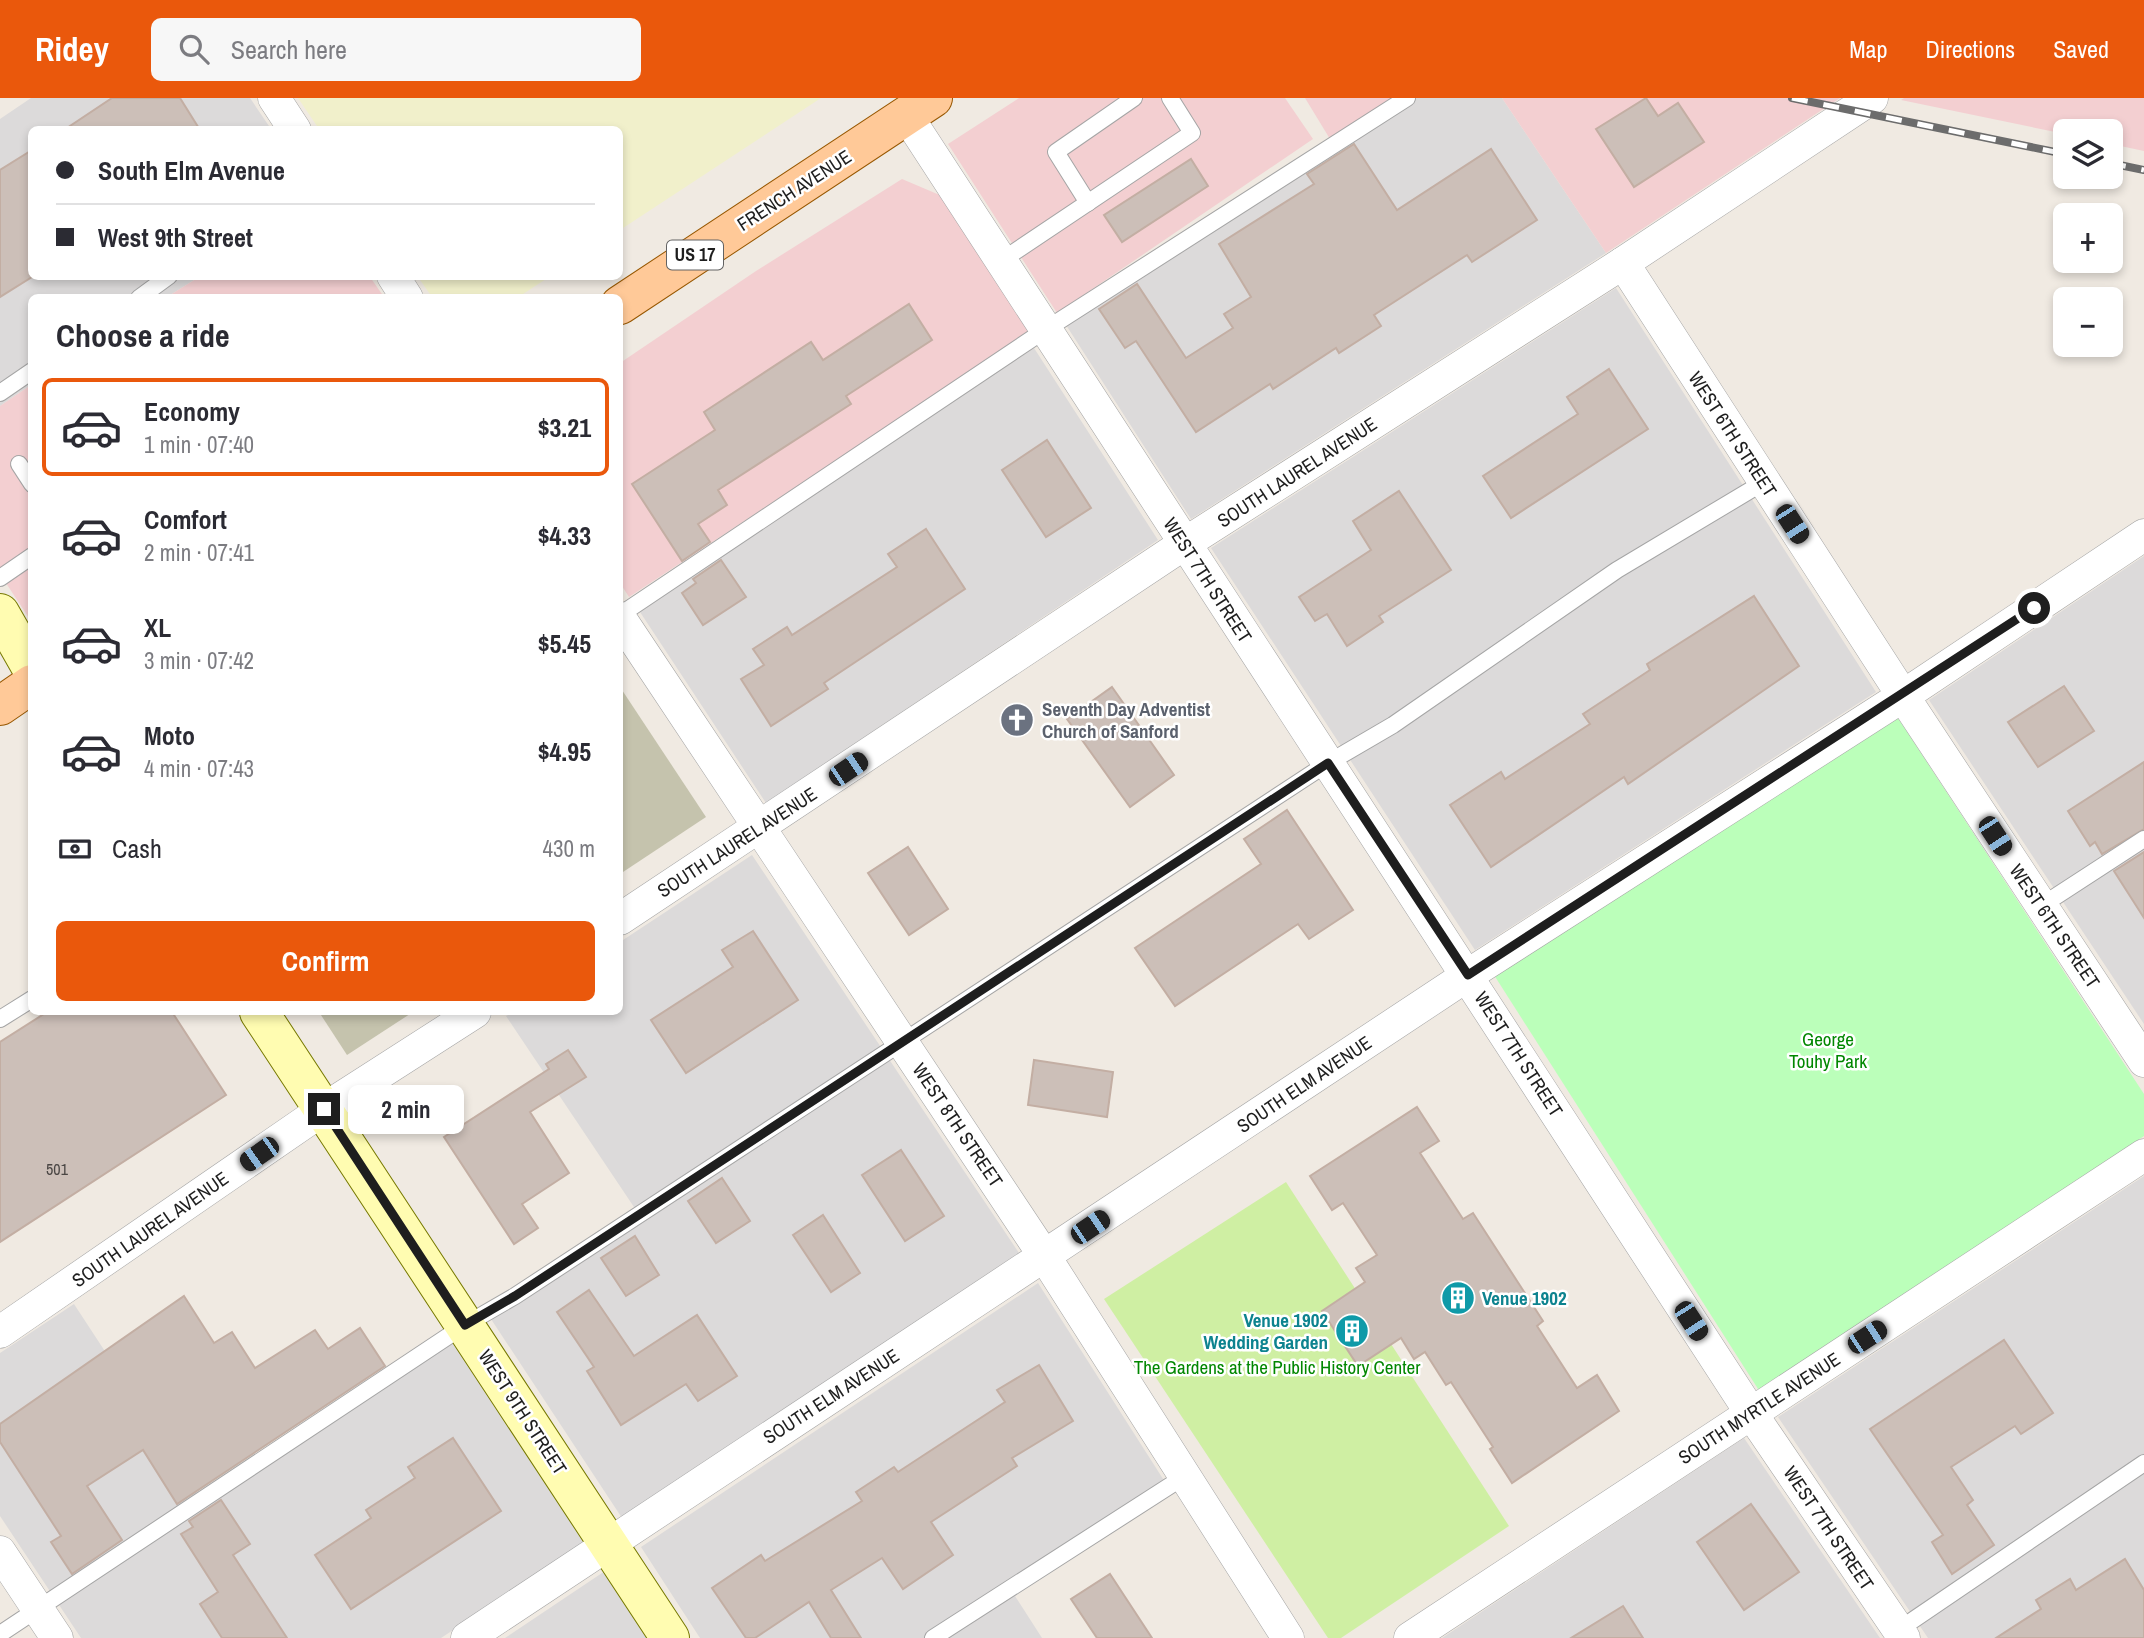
<!DOCTYPE html>
<meta charset="utf-8">
<style>
body{margin:0;font-family:"Archivo Narrow",sans-serif;background:#f7f7f7;color:#2b2b33;height:100vh;display:flex;flex-direction:column;font-size:26px;white-space:nowrap}
*{box-sizing:border-box;margin:0}
p{font-size:23px;color:#7c7c81}
.icon{flex:none;width:38px;height:38px;fill:none;stroke:currentColor;stroke-width:2;stroke-linecap:round;stroke-linejoin:round}
.map{position:relative;flex:1;overflow:hidden}
.sheet{position:absolute;left:28px;top:196px;width:595px;height:721px;display:flex;flex-direction:column;background:#fff;border-radius:10px;box-shadow:0 4px 10px #0003}
.sheet>*{flex:none}
.hud{position:absolute;left:28px;top:28px;width:595px;height:154px;border-radius:10px;box-shadow:0 4px 10px #0003;display:grid;align-content:center;height:154px;padding:0 28px;background:#fff}
.tools{position:absolute;left:2053px;top:21px;display:grid;gap:14px}
.tools a{display:grid;place-items:center;width:70px;height:70px;border-radius:10px;background:#fff;box-shadow:0 4px 10px #0003;font-size:35px}
.end{position:absolute;width:32px;height:32px;margin:-16px;border:9px solid #1e1e1e;background:#fff;box-shadow:0 0 0 4px #fff}
.from{border-radius:50%}
.bubble{position:absolute;height:49px;border-radius:10px;background:#fff;box-shadow:0 4px 10px #0003;font-size:23px;font-weight:700;line-height:49px;text-align:center}
.car{position:absolute;width:21px;height:42px;margin:-21px -10px;border-radius:9px;box-shadow:0 0 5px 2px #0007;background:linear-gradient(#222 24%,#8ab4d8 0 40%,#222 0 76%,#8ab4d8 0 86%,#222 0)}
.hud b{display:flex;align-items:center;gap:24px;height:66px;font-size:26px}
.hud b+b{border-top:2px solid #e1e1e2}
.hud i{width:18px;height:18px;background:#2b2b33}
ul{padding:0;list-style:none}
li{display:flex;align-items:center;gap:21px;height:98px;margin:0 14px 10px;padding:0 14px;border:4px solid transparent;border-radius:10px}
li div{flex:1}
li b{display:block;font-size:26px}
li em{font-style:normal;font-weight:700}
li.current{border-color:#ea580c}
li>.icon{width:63px;height:63px;stroke-width:1.5}
h2{padding:0 28px;font-size:32px;line-height:84px}
.pay{display:flex;align-items:center;gap:18px;height:77px;padding:0 28px;font-size:26px}
.pay p{margin-inline-start:auto}
.primary-button{display:flex;gap:14px;margin-top:auto;padding:14px 28px}
.primary-button a{flex:1;height:80px;border-radius:10px;background:#ea580c;color:#fff;font-size:28px;font-weight:700;line-height:80px;text-align:center}
header{display:flex;align-items:center;gap:42px;box-sizing:border-box;height:98px;padding:0 35px;background:#ea580c;color:#fff}
header strong{font-size:33px}
nav{display:flex;gap:38px;margin-inline-start:auto;font-size:24px}
.search{width:490px;height:63px;background:#f7f7f7;display:flex;align-items:center;gap:18px;box-sizing:border-box;padding:0 24px;border-radius:10px;color:#7c7c81;font-size:26px}
.map>svg:first-child{display:block}
</style>
<header>
<strong>Ridey</strong>
<div class="search"><svg class="icon" aria-label="search" viewBox="0 0 24 24"><circle cx="10" cy="10" r="6"/><path d="M15 15l6 6"/></svg>Search here</div>
<nav><a>Map</a><a>Directions</a><a>Saved</a></nav>
</header>
<div class="map">
<svg width="2144" height="1540" viewBox="0 0 2144 1540">
<rect width="100%" height="100%" fill="#f0eae2"/>
<g fill="#dcdada">
<path d="M 31,0 L 250,0 L 271,31 L 32,32 L 32,178 L 199,179 L 167,199 L 32,200 L 31,287 L 0,308 L 0,21 Z"/>
<path d="M 1395,0 L 1502,0 L 1606,155 L 1191,421 L 1066,227 Z"/>
<path d="M 1616,190 L 1876,594 L 1475,852 L 1211,450 Z"/>
<path d="M 1034,250 L 1158,442 L 766,705 L 638,511 Z"/>
<path d="M 2144,458 L 2144,926 L 1929,602 Z"/>
<path d="M 752,757 L 1019,1155 L 622,1420 L 489,1218 L 640,1118 L 506,918 L 514,914 L 620,914 L 620,844 Z"/>
<path d="M 2144,1078 L 2144,1540 L 1928,1540 L 1778,1319 Z"/>
<path d="M 1038,1185 L 1172,1395 L 1015,1498 L 1042,1540 L 700,1540 L 641,1449 Z"/>
<path d="M 74,1206 L 203,1403 L 455,1239 L 589,1442 L 441,1540 L 81,1540 L 0,1418 L 0,1255 Z"/>
<path d="M 1744,1340 L 1880,1540 L 1442,1540 Z"/>
<path d="M 608,1471 L 652,1540 L 505,1540 Z"/>
</g>
<g fill="#f3cfd1">
<path d="M 1019,0 L 1285,0 L 1313,41 L 1057,215 L 948,46 Z"/>
<path d="M 1305,0 L 1395,0 L 1330,41 Z"/>
<path d="M 1502,0 L 1840,0 L 1606,155 Z"/>
<path d="M 1904,0 L 2144,0 L 2144,53 L 2111,46 L 2110,33 L 2065,33 L 2065,36 L 1901,2 Z"/>
<path d="M 902,81 L 942,98 L 1034,232 L 629,499 L 620,485 L 620,265 L 756,173 Z"/>
<path d="M 199,179 L 370,179 L 384,199 L 167,199 Z"/>
<path d="M 31,287 L 32,518 L 29,520 L 0,476 L 0,308 Z"/>
</g>
<g fill="#c5c3ad">
<path d="M 620,589 L 706,719 L 620,776 Z"/>
<path d="M 319,914 L 413,914 L 347,957 Z"/>
</g>
<g fill="#f1f0cb">
<path d="M 298,0 L 821,0 L 620,132 L 620,32 L 319,31 Z"/>
<path d="M 418,179 L 549,179 L 517,200 L 432,199 Z"/>
</g>
<path fill="#cfefa3" d="M 1286,1084 L 1509,1428 L 1341,1540 L 1328,1540 L 1104,1201 Z"/>
<path fill="#bbffba" d="M 1898,620 L 2144,996 L 2144,1038 L 1760,1294 L 1494,877 Z"/>
<g fill="#ccbfb8" stroke="#c3aea3" stroke-width="2">
<path d="M 112,0 L 180,0 L 200,32 L 64,32 Z"/>
<path d="M 1646,0 L 1658,18 L 1678,5 L 1704,44 L 1634,89 L 1596,31 Z"/>
<path d="M 1354,46 L 1397,112 L 1491,51 L 1537,122 L 1472,164 L 1467,157 L 1374,217 L 1381,228 L 1339,255 L 1336,250 L 1273,291 L 1270,286 L 1196,334 L 1136,243 L 1125,250 L 1099,211 L 1137,186 L 1186,260 L 1233,230 L 1224,216 L 1251,199 L 1219,146 L 1314,86 L 1307,76 Z"/>
<path d="M 32,52 L 32,179 L 0,199 L 0,72 Z"/>
<path d="M 1191,61 L 1208,88 L 1122,144 L 1104,117 Z"/>
<path d="M 909,206 L 932,242 L 846,298 L 851,306 L 718,392 L 727,407 L 698,426 L 710,444 L 682,463 L 632,386 L 715,332 L 704,314 L 811,244 L 823,262 Z"/>
<path d="M 1609,271 L 1648,331 L 1511,420 L 1483,378 L 1578,316 L 1567,299 Z"/>
<path d="M 1047,342 L 1091,410 L 1046,439 L 1002,372 Z"/>
<path d="M 1399,393 L 1451,472 L 1379,518 L 1383,524 L 1347,548 L 1327,516 L 1315,523 L 1299,499 L 1371,452 L 1353,423 Z"/>
<path d="M 926,431 L 965,491 L 824,585 L 828,591 L 771,628 L 741,581 L 764,567 L 753,551 L 787,529 L 792,537 L 897,469 L 888,456 Z"/>
<path d="M 721,462 L 746,499 L 703,527 L 682,495 L 696,485 L 693,481 Z"/>
<path d="M 1754,498 L 1799,568 L 1628,686 L 1624,679 L 1491,769 L 1450,707 L 1501,674 L 1505,681 L 1590,626 L 1583,616 L 1650,572 L 1647,566 Z"/>
<path d="M 2064,588 L 2094,633 L 2038,669 L 2008,624 Z"/>
<path d="M 1112,589 L 1174,677 L 1130,709 L 1067,621 Z"/>
<path d="M 2144,664 L 2144,731 L 2102,756 L 2095,744 L 2090,748 L 2068,713 Z"/>
<path d="M 1287,712 L 1353,812 L 1309,841 L 1298,826 L 1175,908 L 1135,850 L 1261,766 L 1244,741 Z"/>
<path d="M 908,749 L 948,811 L 909,837 L 868,775 Z"/>
<path d="M 2144,754 L 2144,820 L 2114,773 Z"/>
<path d="M 753,833 L 798,902 L 686,975 L 651,922 L 733,869 L 722,852 Z"/>
<path d="M 47,914 L 172,914 L 226,997 L 0,1144 L 0,944 Z"/>
<path d="M 568,952 L 586,979 L 530,1014 L 569,1075 L 522,1106 L 538,1130 L 514,1146 L 444,1039 L 549,971 L 546,966 Z"/>
<path d="M 1034,962 L 1113,974 L 1107,1019 L 1028,1007 Z"/>
<path d="M 1417,1009 L 1439,1043 L 1420,1055 L 1463,1121 L 1473,1115 L 1543,1223 L 1537,1228 L 1577,1290 L 1597,1277 L 1619,1313 L 1512,1385 L 1490,1351 L 1493,1349 L 1451,1284 L 1446,1287 L 1425,1254 L 1414,1261 L 1401,1240 L 1358,1268 L 1322,1213 L 1365,1184 L 1356,1170 L 1377,1157 L 1343,1105 L 1332,1112 L 1310,1078 Z"/>
<path d="M 901,1052 L 944,1118 L 905,1143 L 862,1077 Z"/>
<path d="M 722,1080 L 750,1123 L 716,1145 L 688,1103 Z"/>
<path d="M 823,1117 L 860,1175 L 831,1194 L 793,1137 Z"/>
<path d="M 635,1138 L 659,1177 L 626,1198 L 601,1160 Z"/>
<path d="M 589,1192 L 634,1258 L 697,1217 L 737,1278 L 698,1303 L 686,1286 L 621,1327 L 587,1273 L 594,1269 L 557,1214 Z"/>
<path d="M 184,1198 L 214,1245 L 232,1234 L 255,1270 L 315,1232 L 328,1251 L 360,1230 L 385,1268 L 177,1406 L 143,1352 L 87,1388 L 122,1442 L 72,1476 L 51,1444 L 61,1438 L 0,1344 L 0,1326 Z"/>
<path d="M 2004,1242 L 2053,1315 L 2021,1336 L 2015,1328 L 1951,1369 L 1973,1402 L 1967,1407 L 1994,1447 L 1952,1476 L 1932,1444 L 1943,1437 L 1870,1331 Z"/>
<path d="M 1039,1267 L 1073,1323 L 1012,1360 L 1017,1368 L 931,1424 L 953,1457 L 903,1491 L 882,1460 L 831,1492 L 861,1540 L 831,1540 L 809,1504 L 755,1540 L 746,1540 L 712,1490 L 761,1457 L 765,1463 L 862,1403 L 856,1394 L 894,1369 L 898,1374 L 1005,1304 L 997,1292 Z"/>
<path d="M 453,1340 L 501,1413 L 351,1511 L 315,1457 L 371,1420 L 366,1412 L 415,1380 L 408,1369 Z"/>
<path d="M 221,1402 L 250,1446 L 233,1457 L 287,1540 L 222,1540 L 200,1506 L 218,1494 L 181,1436 L 193,1429 L 189,1423 Z"/>
<path d="M 1751,1406 L 1799,1474 L 1744,1512 L 1697,1444 Z"/>
<path d="M 2125,1461 L 2144,1492 L 2144,1540 L 1996,1540 L 2041,1511 L 2036,1502 L 2070,1481 L 2076,1492 Z"/>
<path d="M 1110,1476 L 1152,1540 L 1097,1540 L 1071,1501 Z"/>
<path d="M 1623,1508 L 1643,1540 L 1571,1540 Z"/>
</g>
<g fill="none" stroke-linecap="round" stroke-linejoin="round">
<g stroke="#a5a5a5" stroke-width="18">
<g id="lane">
<path d="M 1088,105 L 1056,54 L 1134,0"/>
<path d="M 1001,163 L 1192,35 L 1170,0"/>
<path d="M 139,200 L 169,178"/>
<path d="M 0,295 L 32,273"/>
<path d="M 19,366 L 32,386"/>
<path d="M 0,480 L 32,458"/>
<path d="M 620,517 L 1045,232 L 1407,0"/>
<path d="M 2041,808 L 2144,741"/>
<path d="M 0,921 L 32,901"/>
<path d="M 1894,1535 L 2144,1365"/>
<path d="M 0,1536 L 465,1227 L 515,1198 L 1328,665 L 1393,627 L 1617,472 L 1764,384"/>
<path d="M 933,1540 L 1185,1378"/>
</g>
</g>
<g stroke="#a5a5a5" stroke-width="33">
<g id="street">
<path d="M 274,0 L 295,32"/>
<path d="M 907,18 L 1751,1315 L 1904,1540"/>
<path d="M 1623,165 L 1903,598 L 2144,963"/>
<path d="M 393,178 L 407,200"/>
<path d="M 620,520 L 1045,1159 L 1288,1540"/>
<path d="M 620,821 L 1184,446 L 1623,165 L 1872,0"/>
<path d="M 0,1234 L 324,1011 L 475,914"/>
<path d="M 0,1454 L 57,1540"/>
<path d="M 467,1540 L 1468,877 L 1903,598 L 2144,437"/>
<path d="M 1410,1540 L 2144,1057"/>
</g>
</g>
<g stroke="#777900" stroke-width="40">
<g id="secondary">
<path d="M 0,515 L 32,571"/>
<path d="M 259,914 L 670,1540"/>
</g>
</g>
<g stroke="#975700" stroke-width="40">
<g id="primary">
<path d="M 620,207 L 933,0"/>
<path d="M 0,608 L 32,586"/>
</g>
</g>
<use href="#lane" stroke="#fff" stroke-width="16"/>
<use href="#street" stroke="#fff" stroke-width="32"/>
<use href="#secondary" stroke="#fffcb1" stroke-width="38"/>
<use href="#primary" stroke="#ffc998" stroke-width="38"/>
<g stroke="#6c6c6c" stroke-width="8">
<g id="rail">
<path d="M 1792,0 L 2065,56"/>
<path d="M 2110,65 L 2144,72"/>
</g>
</g>
<use href="#rail" stroke="#fff" stroke-width="5" stroke-dasharray="16" stroke-linecap="butt"/>
</g>
<g fill="none" stroke-linecap="round" stroke-linejoin="round">
<path stroke="#1e1e1e" stroke-width="9" d="M 324,1011 L 465,1227 L 515,1198 L 1328,665 L 1468,877 L 2034,510"/>
</g>
<defs>
<g id="church-disc" transform="scale(1.75)"><circle r="9.5" fill="#6b7280" stroke="#fff"/><path d="M-1.2-6h2.4v3.5h3.3v2.4h-3.3V6h-2.4V-.1h-3.3v-2.4h3.3Z" fill="#fff"/></g>
<g id="building-disc" transform="scale(1.75)"><circle r="9.5" fill="#0f9aa8" stroke="#fff"/><path d="M-4-6H4V6H1V3H-1V6H-4ZM-2.5-4.3h1.7v1.8h-1.7ZM.8-4.3h1.7v1.8H.8ZM-2.5-1h1.7V.8h-1.7ZM.8-1h1.7V.8H.8Z" fill="#fff"/></g>
</defs>
<g fill-rule="evenodd">
<use href="#church-disc" x="1017" y="622"/>
<use href="#building-disc" x="1458" y="1200"/>
<use href="#building-disc" x="1352" y="1233"/>
</g>
<g text-anchor="middle" stroke-width="5" stroke-linejoin="round" paint-order="stroke">
<g font-size="16" fill="#4a4644">
<text x="57" y="1077">501</text>
</g>
<rect fill="#fff" stroke="#626262" stroke-width="2" x="667" y="142.5" width="56" height="29" rx="5"/>
<g font-size="18" font-weight="bold" fill="#1e1e1e">
<text x="695" y="163">US 17</text>
</g>
<g font-size="19" fill="#1e1e1e" stroke="#fff">
<text transform="translate(794 92) rotate(-33)" y="7">FRENCH AVENUE</text>
<text transform="translate(1733 336) rotate(57)" y="7">WEST 6TH STREET</text>
<text transform="translate(1297 374) rotate(-33)" y="7">SOUTH LAUREL AVENUE</text>
<text transform="translate(1208 482) rotate(57)" y="7">WEST 7TH STREET</text>
<text transform="translate(737 744) rotate(-33)" y="7">SOUTH LAUREL AVENUE</text>
<text transform="translate(2055 828) rotate(56)" y="7">WEST 6TH STREET</text>
<text transform="translate(1519 956) rotate(57)" y="7">WEST 7TH STREET</text>
<text transform="translate(1304 986) rotate(-34)" y="7">SOUTH ELM AVENUE</text>
<text transform="translate(958 1027) rotate(56)" y="7">WEST 8TH STREET</text>
<text transform="translate(150 1131) rotate(-35)" y="7">SOUTH LAUREL AVENUE</text>
<text transform="translate(831 1298) rotate(-33)" y="7">SOUTH ELM AVENUE</text>
<text transform="translate(1759 1310) rotate(-33)" y="7">SOUTH MYRTLE AVENUE</text>
<text transform="translate(523 1314) rotate(57)" y="7">WEST 9TH STREET</text>
<text transform="translate(1829 1430) rotate(56)" y="7">WEST 7TH STREET</text>
</g>
<g font-size="19" font-weight="bold" fill="#5b616d" stroke="#fff" text-anchor="start">
<text x="1042" y="618">Seventh Day Adventist<tspan x="1042" dy="22">Church of Sanford</tspan></text>
</g>
<g font-size="19" fill="#018700" stroke="#fff">
<text x="1828" y="948">George<tspan x="1828" dy="22">Touhy Park</tspan></text>
<text x="1277" y="1276">The Gardens at the Public History Center</text>
</g>
<g font-size="19" font-weight="bold" fill="#0d838f" stroke="#fff" text-anchor="start">
<text x="1482" y="1207">Venue 1902</text>
<text x="1328" y="1229" text-anchor="end">Venue 1902<tspan x="1328" dy="22">Wedding Garden</tspan></text>
</g>
</g>
</svg>
<div class="tools">
<a><svg class="icon" aria-label="layers" viewBox="0 0 24 24"><path d="M12 4l9 5-9 5-9-5zM3 14l9 5 9-5"/></svg></a>
<a>+</a>
<a>−</a>
</div>
<i class="end from" style="left:2034px;top:510px"></i>
<i class="end" style="left:324px;top:1011px"></i>
<div class="bubble" style="left:348px;top:987px;width:116px">2 min</div>
<i class="car" style="left:1792px;top:426px;rotate:147deg"></i>
<i class="car" style="left:848px;top:671px;rotate:56deg"></i>
<i class="car" style="left:1995px;top:738px;rotate:147deg"></i>
<i class="car" style="left:259px;top:1056px;rotate:235deg"></i>
<i class="car" style="left:1090px;top:1129px;rotate:56deg"></i>
<i class="car" style="left:1691px;top:1223px;rotate:147deg"></i>
<i class="car" style="left:1867px;top:1239px;rotate:57deg"></i>
<div class="hud">
<b><i class="from"></i>South Elm Avenue</b>
<b><i></i>West 9th Street</b>
</div>
<section class="sheet">
<h2>Choose a ride</h2>
<ul>
<li class="current"><svg class="icon" aria-label="car" viewBox="0 0 24 24"><path d="M5 17H2v-5l4-1 3-4h7l3 4 3 1v5h-3M9 17h6M6 11h13"/><circle cx="7" cy="17" r="2"/><circle cx="17" cy="17" r="2"/></svg><div><b>Economy</b><p>1 min · 07:40</p></div><em>$3.21</em></li>
<li><svg class="icon" aria-label="car" viewBox="0 0 24 24"><path d="M5 17H2v-5l4-1 3-4h7l3 4 3 1v5h-3M9 17h6M6 11h13"/><circle cx="7" cy="17" r="2"/><circle cx="17" cy="17" r="2"/></svg><div><b>Comfort</b><p>2 min · 07:41</p></div><em>$4.33</em></li>
<li><svg class="icon" aria-label="car" viewBox="0 0 24 24"><path d="M5 17H2v-5l4-1 3-4h7l3 4 3 1v5h-3M9 17h6M6 11h13"/><circle cx="7" cy="17" r="2"/><circle cx="17" cy="17" r="2"/></svg><div><b>XL</b><p>3 min · 07:42</p></div><em>$5.45</em></li>
<li><svg class="icon" aria-label="car" viewBox="0 0 24 24"><path d="M5 17H2v-5l4-1 3-4h7l3 4 3 1v5h-3M9 17h6M6 11h13"/><circle cx="7" cy="17" r="2"/><circle cx="17" cy="17" r="2"/></svg><div><b>Moto</b><p>4 min · 07:43</p></div><em>$4.95</em></li>
</ul>
<div class="pay"><svg class="icon" aria-label="cash" viewBox="0 0 24 24"><path d="M3 7h18v10H3z"/><circle cx="12" cy="12" r="2"/></svg>Cash<p>430 m</p></div>
<div class="primary-button"><a>Confirm</a></div>
</section>
</div>
